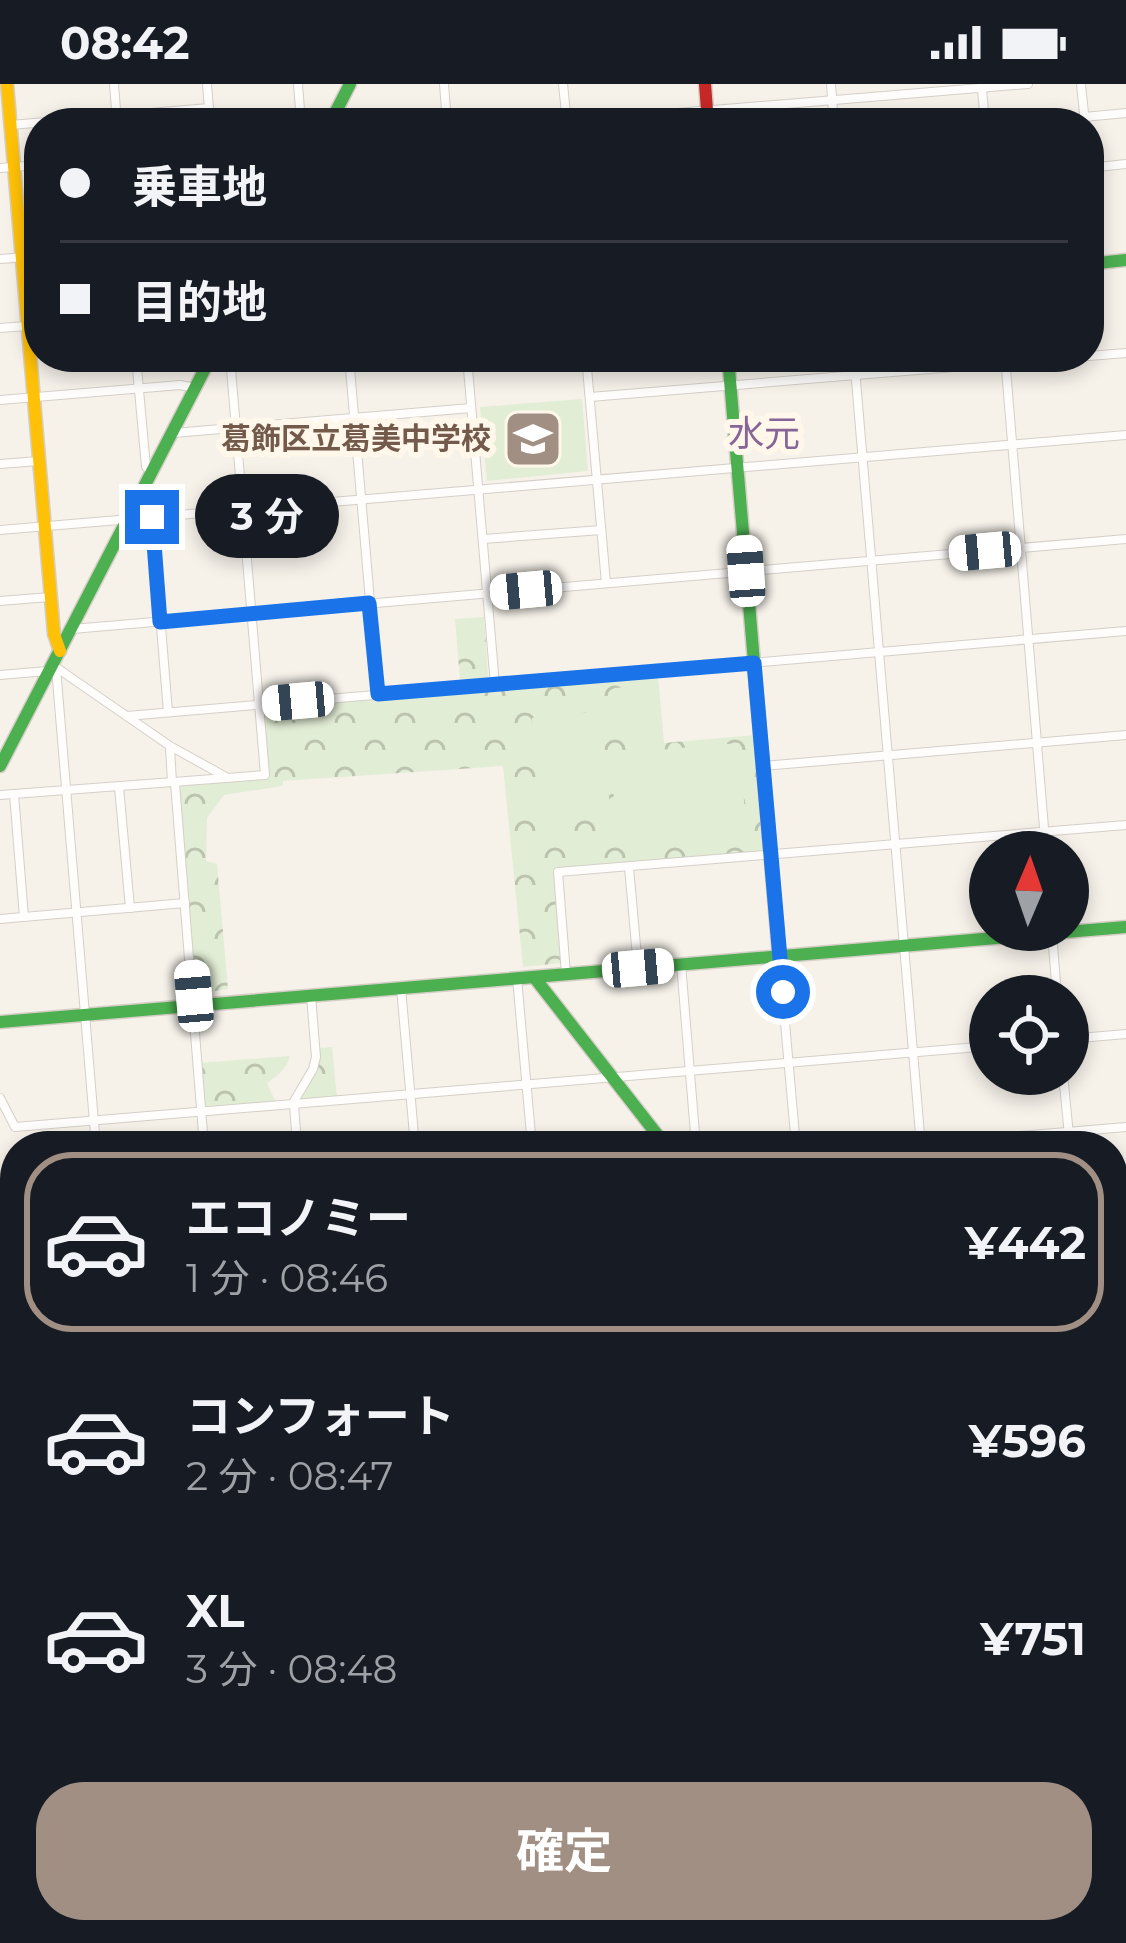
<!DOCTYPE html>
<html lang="ja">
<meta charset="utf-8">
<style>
body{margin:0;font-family:Montserrat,"Noto Sans JP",sans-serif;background:#20242c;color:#f1f3f6;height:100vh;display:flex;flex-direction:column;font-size:45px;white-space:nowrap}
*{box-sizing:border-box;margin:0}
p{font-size:39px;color:#9ea1a6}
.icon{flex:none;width:66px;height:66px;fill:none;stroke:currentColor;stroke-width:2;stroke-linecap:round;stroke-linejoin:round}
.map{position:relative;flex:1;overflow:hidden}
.sheet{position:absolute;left:0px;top:1047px;width:1128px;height:813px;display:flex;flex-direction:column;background:#171b24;border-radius:48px 48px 0 0;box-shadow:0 6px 18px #0003}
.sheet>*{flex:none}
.guide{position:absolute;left:24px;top:24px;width:1080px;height:264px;border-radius:48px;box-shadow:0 6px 18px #0003;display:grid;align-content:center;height:264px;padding:0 36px;background:#171b24}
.needle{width:78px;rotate:2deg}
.controls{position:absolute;left:969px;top:747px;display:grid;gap:24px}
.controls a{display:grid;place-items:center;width:120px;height:120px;border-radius:50%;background:#171b24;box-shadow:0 6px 18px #0003;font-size:60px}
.end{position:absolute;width:54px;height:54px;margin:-27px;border:15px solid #1a73e8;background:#fff;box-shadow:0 0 0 6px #fff}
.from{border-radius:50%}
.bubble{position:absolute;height:84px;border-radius:42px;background:#171b24;box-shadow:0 6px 18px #0003;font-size:39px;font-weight:700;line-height:84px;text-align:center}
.car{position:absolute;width:36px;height:72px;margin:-36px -18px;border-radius:15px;box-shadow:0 0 9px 3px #0007;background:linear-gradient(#fff 24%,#345 0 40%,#fff 0 76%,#345 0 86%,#fff 0)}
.guide b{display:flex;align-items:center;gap:42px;height:114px;font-size:45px}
.guide b+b{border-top:3px solid #363941}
.guide i{width:30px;height:30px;background:#f1f3f6}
ul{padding:21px 0 0;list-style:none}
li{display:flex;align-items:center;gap:36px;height:180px;margin:0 24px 18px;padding:0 12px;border:6px solid transparent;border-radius:48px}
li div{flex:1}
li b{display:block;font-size:45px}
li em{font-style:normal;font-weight:700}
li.active{border-color:#a18f83}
li>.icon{width:108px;height:108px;stroke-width:1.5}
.button{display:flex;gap:24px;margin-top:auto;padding:24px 36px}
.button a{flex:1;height:138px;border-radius:48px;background:#a18f83;color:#fff;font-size:48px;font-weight:700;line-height:138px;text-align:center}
.status{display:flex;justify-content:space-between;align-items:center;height:84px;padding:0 60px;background:#171b24;direction:ltr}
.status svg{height:33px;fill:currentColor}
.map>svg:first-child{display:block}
</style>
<div class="status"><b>08:42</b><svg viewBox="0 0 49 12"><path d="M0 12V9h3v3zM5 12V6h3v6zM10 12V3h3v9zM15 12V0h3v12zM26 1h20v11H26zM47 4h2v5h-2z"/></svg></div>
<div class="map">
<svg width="1126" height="1859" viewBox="0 0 1126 1859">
<defs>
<pattern id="forest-crowns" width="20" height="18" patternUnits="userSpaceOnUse" patternTransform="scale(3)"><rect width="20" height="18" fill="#e2edd5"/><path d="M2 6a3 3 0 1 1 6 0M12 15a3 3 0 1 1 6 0" fill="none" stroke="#bcc3af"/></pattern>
<pattern id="water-rules" width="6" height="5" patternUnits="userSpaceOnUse" patternTransform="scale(3)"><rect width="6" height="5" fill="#cbe3e6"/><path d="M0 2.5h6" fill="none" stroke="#a9bbbc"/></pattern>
</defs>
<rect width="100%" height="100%" fill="#f6f2ea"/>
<g fill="url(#forest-crowns)">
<path d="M 484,533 L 488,593 L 460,596 L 455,535 Z"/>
<path d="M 658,591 L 664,659 L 755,651 L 764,768 L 555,786 L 562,879 L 523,883 L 503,682 L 283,697 L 283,702 L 224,711 L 207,734 L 206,777 L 217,780 L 228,905 L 196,910 L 179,707 L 182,701 L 269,693 L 265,624 Z"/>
<path d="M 332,963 L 337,1014 L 299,1017 L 316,983 L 319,964 Z"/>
<path d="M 290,972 C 286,986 278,991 267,999 L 276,1019 L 202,1025 L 199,979 Z"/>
<path d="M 15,1657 L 15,1776 L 2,1788 L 12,1810 L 0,1814 L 0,1662 Z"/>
</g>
<g fill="#e2edd5">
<path d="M 582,315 L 588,387 L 487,397 L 480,323 Z"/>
<path d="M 656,601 L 661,650 L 617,654 L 614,604 Z"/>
<path d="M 601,627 L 610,724 L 539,730 L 532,634 Z"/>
<path d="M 739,659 L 747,751 L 618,762 L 610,670 Z"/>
<path d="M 0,1685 L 15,1724 L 15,1763 L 0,1768 Z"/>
<path d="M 1113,1778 L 1126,1787 L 1126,1859 L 1087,1859 L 1067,1845 L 1113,1845 Z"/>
</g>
<g fill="url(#water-rules)">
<path d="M 0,1281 L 15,1302 L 15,1601 L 0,1578 Z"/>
<path d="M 165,1845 L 368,1845 L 378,1859 L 176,1859 Z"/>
</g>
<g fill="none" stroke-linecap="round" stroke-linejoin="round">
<g stroke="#d5cfc8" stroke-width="10">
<g id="street">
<path d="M 114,0 L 117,39"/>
<path d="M 207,0 L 210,39"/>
<path d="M 298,0 L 301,39"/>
<path d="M 444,0 L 447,39"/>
<path d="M 563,0 L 567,39"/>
<path d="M 831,0 L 834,39"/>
<path d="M 1081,0 L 1085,39"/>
<path d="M 982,5 L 985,39"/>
<path d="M 1084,33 L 1126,29"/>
<path d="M 556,39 L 1028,0"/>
<path d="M 11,41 L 209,24"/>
<path d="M 0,84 L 39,81"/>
<path d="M 1089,84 L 1126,80"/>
<path d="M 18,135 L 39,133"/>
<path d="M 0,175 L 39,172"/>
<path d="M 0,244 L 27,242"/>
<path d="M 1089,272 L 1126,269"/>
<path d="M 136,273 L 146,383 L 152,388"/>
<path d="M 349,273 L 378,610"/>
<path d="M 467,273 L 495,601"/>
<path d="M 586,273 L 606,499"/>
<path d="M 854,273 L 921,1062"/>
<path d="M 1005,273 L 1046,768"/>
<path d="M 590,313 L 1075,273"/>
<path d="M 0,316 L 180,301 L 195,304"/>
<path d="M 174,349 L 471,324"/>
<path d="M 0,380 L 39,377"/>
<path d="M 152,433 L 168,628"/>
<path d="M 0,446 L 1126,351"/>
<path d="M 483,455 L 601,446"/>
<path d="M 0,517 L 50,513"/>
<path d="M 72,545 L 1126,455"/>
<path d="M 56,584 L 96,1062"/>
<path d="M 57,584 L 170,662 L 226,693"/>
<path d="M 0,591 L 47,587"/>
<path d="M 127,632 L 1126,547"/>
<path d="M 170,664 L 172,698"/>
<path d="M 763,682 L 1126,651"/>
<path d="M 175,699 L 204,1062"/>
<path d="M 119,703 L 130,824"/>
<path d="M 14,710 L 24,833"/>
<path d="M 0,711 L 265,691 L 230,273"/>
<path d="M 629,783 L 638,884"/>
<path d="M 0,835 L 185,819"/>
<path d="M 1052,848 L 1057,912"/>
<path d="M 779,872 L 796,1062"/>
<path d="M 681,880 L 696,1062"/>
<path d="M 566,890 L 558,788 L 1126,741"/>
<path d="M 517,894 L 532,1062"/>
<path d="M 401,904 L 415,1062"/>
<path d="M 1068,955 L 1126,950"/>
<path d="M 1063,990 L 1070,1062"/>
<path d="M 0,1014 L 15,1043 L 990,962"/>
<path d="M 293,1019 L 313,985 L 316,973 L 311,912"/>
<path d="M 294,1020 L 297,1062"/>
<path d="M 903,1062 L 1126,1043"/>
<path d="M 0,1119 L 15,1109"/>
<path d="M 0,1122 L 15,1148"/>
<path d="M 1113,1137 L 1126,1136"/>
<path d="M 0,1170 L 15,1162"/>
<path d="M 0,1609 L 15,1636"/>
<path d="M 0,1655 L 15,1648"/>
<path d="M 1113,1757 L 1126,1768"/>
<path d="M 31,1845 L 35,1859"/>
<path d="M 88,1845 L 93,1859"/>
</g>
</g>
<g stroke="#d5cec6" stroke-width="15">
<g id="fast">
<path d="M 330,39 L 350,0"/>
<path d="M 1089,180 L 1126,176"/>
<path d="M 728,273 L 779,872"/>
<path d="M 0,682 L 211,273"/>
<path d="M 534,893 L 666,1062"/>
<path d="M 0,938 L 1126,843"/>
<path d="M 1113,1311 L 1126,1316"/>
<path d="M 1113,1631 L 1126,1633"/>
<path d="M 1020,1845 L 1049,1859"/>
<path d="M 0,1846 L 15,1840"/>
<path d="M 802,1859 L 822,1845"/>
</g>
</g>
<g stroke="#d5cec6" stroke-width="15">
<g id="slow">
<path d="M 7,0 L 54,550 L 60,567"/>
<path d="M 391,1845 L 401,1859"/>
</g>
</g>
<g stroke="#d5cec6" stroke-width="15">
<g id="jam">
<path d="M 705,0 L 708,39"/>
<path d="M 0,1257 L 15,1278"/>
</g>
</g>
<use href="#street" stroke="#fefdfc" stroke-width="8"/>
<use href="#fast" stroke="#4caf50" stroke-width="12"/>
<use href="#slow" stroke="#ffc107" stroke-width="12"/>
<use href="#jam" stroke="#c62828" stroke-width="12"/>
</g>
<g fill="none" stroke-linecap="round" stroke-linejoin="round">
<path stroke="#1a73e8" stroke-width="15" d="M 152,433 L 160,538 L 369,519 L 378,610 L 754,579 L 783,908"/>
</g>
<defs>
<g id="school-square" transform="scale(3)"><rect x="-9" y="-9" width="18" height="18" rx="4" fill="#a18f83" stroke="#fef7ea"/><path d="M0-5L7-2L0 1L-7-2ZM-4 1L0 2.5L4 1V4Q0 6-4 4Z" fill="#fff"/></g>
</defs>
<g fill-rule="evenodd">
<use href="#school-square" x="533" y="355"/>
</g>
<g text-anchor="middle" stroke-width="12" stroke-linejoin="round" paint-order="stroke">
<g font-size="30" font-weight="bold" fill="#735a4b" stroke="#fef7ea" text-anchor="end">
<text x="491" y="365">葛飾区立葛美中学校</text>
</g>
<g font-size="36" fill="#876697" stroke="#fef7ea">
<text x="764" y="362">水元</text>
</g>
</g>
</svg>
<div class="controls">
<a><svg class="needle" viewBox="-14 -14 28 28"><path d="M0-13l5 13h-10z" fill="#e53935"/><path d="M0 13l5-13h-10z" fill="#9ea1a6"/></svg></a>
<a><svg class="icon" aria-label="locate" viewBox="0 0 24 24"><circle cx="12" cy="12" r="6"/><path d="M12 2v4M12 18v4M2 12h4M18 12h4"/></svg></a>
</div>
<i class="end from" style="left:783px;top:908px"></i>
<i class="end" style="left:152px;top:433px"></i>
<div class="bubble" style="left:195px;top:390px;width:144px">3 分</div>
<i class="car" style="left:985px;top:467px;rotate:265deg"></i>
<i class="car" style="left:746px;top:487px;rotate:356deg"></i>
<i class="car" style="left:526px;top:506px;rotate:265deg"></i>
<i class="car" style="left:298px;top:617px;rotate:265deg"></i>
<i class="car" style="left:638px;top:884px;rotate:85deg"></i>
<i class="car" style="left:194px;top:912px;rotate:355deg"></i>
<div class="guide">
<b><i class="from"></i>乗車地</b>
<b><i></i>目的地</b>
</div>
<section class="sheet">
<ul>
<li class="active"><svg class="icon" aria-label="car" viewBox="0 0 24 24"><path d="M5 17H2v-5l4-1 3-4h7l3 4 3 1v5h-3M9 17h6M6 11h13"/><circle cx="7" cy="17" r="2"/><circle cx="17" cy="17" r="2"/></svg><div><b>エコノミー</b><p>1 分 · 08:46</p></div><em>¥442</em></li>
<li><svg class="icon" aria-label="car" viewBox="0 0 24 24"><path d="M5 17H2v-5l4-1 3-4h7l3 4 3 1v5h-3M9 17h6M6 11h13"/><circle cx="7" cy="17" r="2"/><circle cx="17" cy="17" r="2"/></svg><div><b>コンフォート</b><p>2 分 · 08:47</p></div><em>¥596</em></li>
<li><svg class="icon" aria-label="car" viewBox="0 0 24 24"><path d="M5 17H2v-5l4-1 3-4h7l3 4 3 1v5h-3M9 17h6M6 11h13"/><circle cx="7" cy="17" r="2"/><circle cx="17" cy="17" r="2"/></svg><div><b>XL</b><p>3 分 · 08:48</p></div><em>¥751</em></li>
</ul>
<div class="button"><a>確定</a></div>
</section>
</div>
